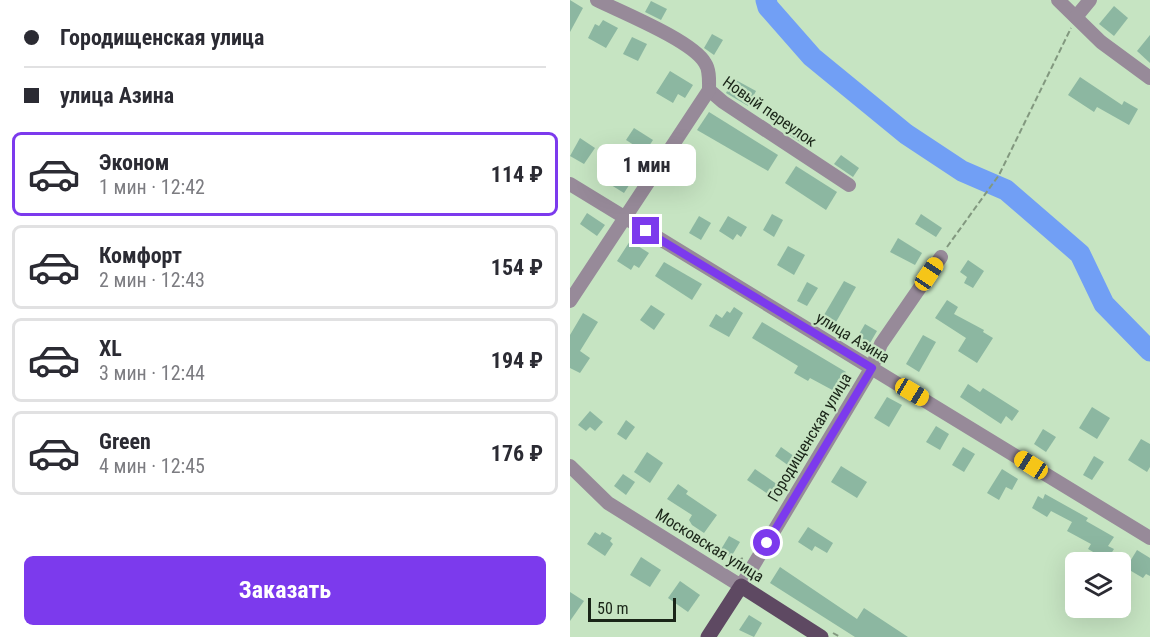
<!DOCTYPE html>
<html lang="ru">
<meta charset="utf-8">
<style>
body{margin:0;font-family:"Roboto Condensed",sans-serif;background:#f2f2f3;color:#2b2b33;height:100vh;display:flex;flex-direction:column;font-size:22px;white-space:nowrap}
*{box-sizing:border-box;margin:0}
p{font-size:20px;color:#7c7c81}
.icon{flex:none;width:33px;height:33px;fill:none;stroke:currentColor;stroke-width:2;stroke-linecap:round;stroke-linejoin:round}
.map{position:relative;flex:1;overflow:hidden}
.side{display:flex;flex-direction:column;background:#fff;width:570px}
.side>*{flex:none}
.hud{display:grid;align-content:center;height:132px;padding:0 24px;background:#fff}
.fabs{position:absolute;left:495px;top:552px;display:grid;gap:12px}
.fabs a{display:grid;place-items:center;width:66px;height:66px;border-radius:9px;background:#fff;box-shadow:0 6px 24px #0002;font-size:30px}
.scale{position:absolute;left:18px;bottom:15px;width:88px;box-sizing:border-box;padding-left:6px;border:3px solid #1a2518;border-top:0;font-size:16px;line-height:21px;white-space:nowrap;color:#1a2518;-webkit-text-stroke:4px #c6e4c2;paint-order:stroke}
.end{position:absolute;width:27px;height:27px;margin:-14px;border:8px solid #7c3aed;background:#fff;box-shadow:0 0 0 3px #fff}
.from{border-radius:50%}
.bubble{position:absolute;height:42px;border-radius:9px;background:#fff;box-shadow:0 6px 24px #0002;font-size:20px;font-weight:700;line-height:42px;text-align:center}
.car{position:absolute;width:18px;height:36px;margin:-18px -9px;border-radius:8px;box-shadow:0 0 4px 2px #0007;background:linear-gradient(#f5c518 24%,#345 0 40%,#f5c518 0 76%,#345 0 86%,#f5c518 0)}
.hud b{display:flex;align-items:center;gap:21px;height:57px;font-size:22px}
.hud b+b{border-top:2px solid #e1e1e2}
.hud i{width:15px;height:15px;background:#2b2b33}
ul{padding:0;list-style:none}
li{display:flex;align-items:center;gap:18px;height:84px;margin:0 12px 9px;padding:0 12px;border:3px solid #e1e1e2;border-radius:9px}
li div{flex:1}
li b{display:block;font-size:22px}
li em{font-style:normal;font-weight:700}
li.active{border-color:#7c3aed}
li>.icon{width:54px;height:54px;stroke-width:1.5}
.cta{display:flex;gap:12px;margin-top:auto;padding:12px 24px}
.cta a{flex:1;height:69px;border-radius:9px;background:#7c3aed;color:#fff;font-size:24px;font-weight:700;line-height:69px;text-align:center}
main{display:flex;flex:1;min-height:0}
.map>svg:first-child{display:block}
</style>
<main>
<section class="side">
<div class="hud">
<b><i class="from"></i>Городищенская улица</b>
<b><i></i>улица Азина</b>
</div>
<ul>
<li class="active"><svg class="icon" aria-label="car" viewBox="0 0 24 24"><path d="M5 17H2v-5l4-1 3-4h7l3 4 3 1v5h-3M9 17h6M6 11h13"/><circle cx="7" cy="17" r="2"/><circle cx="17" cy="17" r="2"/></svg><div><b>Эконом</b><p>1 мин · 12:42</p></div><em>114 ₽</em></li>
<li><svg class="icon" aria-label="car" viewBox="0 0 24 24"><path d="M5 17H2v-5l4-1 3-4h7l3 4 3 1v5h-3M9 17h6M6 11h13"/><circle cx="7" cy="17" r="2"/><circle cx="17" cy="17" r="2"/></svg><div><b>Комфорт</b><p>2 мин · 12:43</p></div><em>154 ₽</em></li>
<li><svg class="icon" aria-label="car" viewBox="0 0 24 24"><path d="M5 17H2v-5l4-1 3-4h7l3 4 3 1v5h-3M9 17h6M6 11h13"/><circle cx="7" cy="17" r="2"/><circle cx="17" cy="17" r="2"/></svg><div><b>XL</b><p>3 мин · 12:44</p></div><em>194 ₽</em></li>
<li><svg class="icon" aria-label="car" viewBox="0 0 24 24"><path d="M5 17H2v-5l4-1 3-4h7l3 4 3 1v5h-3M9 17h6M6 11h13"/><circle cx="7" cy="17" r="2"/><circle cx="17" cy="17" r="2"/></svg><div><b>Green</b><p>4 мин · 12:45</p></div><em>176 ₽</em></li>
</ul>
<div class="cta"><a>Заказать</a></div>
</section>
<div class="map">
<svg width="580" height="637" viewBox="0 0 580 637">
<rect width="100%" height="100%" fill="#c6e4c2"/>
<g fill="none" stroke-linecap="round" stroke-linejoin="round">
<path stroke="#719ff5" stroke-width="21" d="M 196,0 L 198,7 L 242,57 L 336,134 L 392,171 L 436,190 L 510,254 L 534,304 L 580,351"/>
</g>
<g fill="#8cb7a1">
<path d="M 0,0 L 13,8 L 0,32 Z"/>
<path d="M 81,1 L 97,9 L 91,20 L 75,12 Z"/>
<path d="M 544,6 L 558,18 L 544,36 L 529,24 Z"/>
<path d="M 33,20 L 48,28 L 36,48 L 18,38 L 25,24 L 29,26 Z"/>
<path d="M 142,34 L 153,40 L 144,55 L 134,48 Z"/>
<path d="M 580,35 L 580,63 L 567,51 Z"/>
<path d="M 62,37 L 77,44 L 68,61 L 53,54 Z"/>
<path d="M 100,71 L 123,85 L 115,98 L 108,94 L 103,103 L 86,93 Z"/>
<path d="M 510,77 L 552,105 L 554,101 L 568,109 L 559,125 L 527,107 L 524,112 L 498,95 Z"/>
<path d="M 164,79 L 186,91 L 178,106 L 156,93 Z"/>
<path d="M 139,112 L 208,155 L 198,171 L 127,130 Z"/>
<path d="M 221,122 L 239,134 L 233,144 L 215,132 Z"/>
<path d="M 64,128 L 83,140 L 75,152 L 56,140 Z"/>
<path d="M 10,138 L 25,148 L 14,164 L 0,156 Z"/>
<path d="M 271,155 L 289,168 L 283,177 L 264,164 Z"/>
<path d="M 44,162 L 65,176 L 54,193 L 33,180 Z"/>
<path d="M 226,166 L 267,192 L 256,210 L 215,183 Z"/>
<path d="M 17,213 L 35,225 L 27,236 L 10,224 Z"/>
<path d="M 202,214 L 213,220 L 204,237 L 193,230 Z"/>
<path d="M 351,214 L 372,228 L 366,237 L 345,224 Z"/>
<path d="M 129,216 L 141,223 L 131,240 L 119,233 Z"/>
<path d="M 158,216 L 177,227 L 171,237 L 167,234 L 163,240 L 149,231 Z"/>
<path d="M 328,238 L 352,253 L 345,265 L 320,252 Z"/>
<path d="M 60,241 L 79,253 L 69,268 L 64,265 L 61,270 L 47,261 Z"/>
<path d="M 218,246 L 235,255 L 224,275 L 207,265 Z"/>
<path d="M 398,260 L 414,271 L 403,288 L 394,283 L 397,277 L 390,272 Z"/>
<path d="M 94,262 L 132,284 L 122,300 L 85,276 Z"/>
<path d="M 274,281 L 286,287 L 266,322 L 254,315 Z"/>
<path d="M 237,282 L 248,288 L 237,306 L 227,301 Z"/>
<path d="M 377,300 L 388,307 L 384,314 L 414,330 L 413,332 L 423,338 L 407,363 L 388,351 L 396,338 L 365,318 Z"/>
<path d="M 81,305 L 95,314 L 84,330 L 70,320 Z"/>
<path d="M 164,307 L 173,313 L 159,337 L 139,326 L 146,314 L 152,318 L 157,311 L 160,313 Z"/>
<path d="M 13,313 L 28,322 L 10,351 L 20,358 L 10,373 L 0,368 L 0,335 Z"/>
<path d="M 192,322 L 276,372 L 266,392 L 240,378 L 238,381 L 224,373 L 228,366 L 182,338 Z"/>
<path d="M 295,324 L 307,331 L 300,343 L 288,336 Z"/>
<path d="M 353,335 L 366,342 L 349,372 L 336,364 Z"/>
<path d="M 398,384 L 410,392 L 413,388 L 449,411 L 442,421 L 436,416 L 431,424 L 390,397 Z"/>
<path d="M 317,397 L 332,405 L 319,427 L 304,418 Z"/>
<path d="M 522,407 L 540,418 L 527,439 L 509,428 Z"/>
<path d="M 20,411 L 33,422 L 25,431 L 20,427 L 16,431 L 8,425 Z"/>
<path d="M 56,420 L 65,427 L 56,440 L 47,434 Z"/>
<path d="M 366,426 L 379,434 L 370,450 L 356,442 Z"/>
<path d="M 473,429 L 486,437 L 476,452 L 464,444 Z"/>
<path d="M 571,439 L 580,444 L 580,467 L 577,472 L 558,460 Z"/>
<path d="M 211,447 L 228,459 L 222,468 L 205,456 Z"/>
<path d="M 393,447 L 405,454 L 394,472 L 382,465 Z"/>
<path d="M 77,452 L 93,463 L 80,483 L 64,472 Z"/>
<path d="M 524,456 L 534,462 L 522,480 L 513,475 Z"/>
<path d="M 271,466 L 297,482 L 287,498 L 261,482 Z"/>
<path d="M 185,469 L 211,487 L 204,498 L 177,480 Z"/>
<path d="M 432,469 L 448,479 L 442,490 L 436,487 L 429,500 L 417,493 Z"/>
<path d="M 53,474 L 65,482 L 56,495 L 44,486 Z"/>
<path d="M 108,484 L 118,491 L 116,494 L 147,515 L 134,533 L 122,525 L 119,520 L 122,515 L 97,499 Z"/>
<path d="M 475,494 L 518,518 L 516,521 L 544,537 L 538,546 L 544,549 L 537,560 L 518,549 L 521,544 L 497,531 L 502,522 L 481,511 L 477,517 L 462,508 L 468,496 L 473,499 Z"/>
<path d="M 238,527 L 263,543 L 257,553 L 245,546 L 242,551 L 228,542 Z"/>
<path d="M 25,532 L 30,535 L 32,532 L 42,538 L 40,541 L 43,544 L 35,556 L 17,544 Z"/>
<path d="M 159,536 L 170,542 L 161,557 L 150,551 Z"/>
<path d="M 567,550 L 580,558 L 580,576 L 576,574 L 573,578 L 556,568 Z"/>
<path d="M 71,557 L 91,570 L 80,587 L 60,575 Z"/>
<path d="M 210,567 L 287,619 L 294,608 L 338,637 L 285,637 L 200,583 Z"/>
<path d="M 110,581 L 130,595 L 118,612 L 98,598 Z"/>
<path d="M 0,592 L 14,601 L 0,621 Z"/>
<path d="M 179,615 L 192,623 L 184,637 L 169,630 Z"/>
</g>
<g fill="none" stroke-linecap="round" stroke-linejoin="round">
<g stroke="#82987f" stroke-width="2" stroke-dasharray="6 3" stroke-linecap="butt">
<path d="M 377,247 L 429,175 L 501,28"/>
<path d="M 159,564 L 173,558"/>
<path d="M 263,633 L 270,637"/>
</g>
<g stroke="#978a99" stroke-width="14">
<path d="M 27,0 C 51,12 123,41 135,63 C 140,70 139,82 139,90 L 153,102 L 279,185"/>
<path d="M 488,0 L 531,42 L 580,78"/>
<path d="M 506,17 L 520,0"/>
<path d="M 0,184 L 580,538"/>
<path d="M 0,301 L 139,90"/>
<path d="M 0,466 L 38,503 L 171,586 L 302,367 L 311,344 L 371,257"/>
</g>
<path stroke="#5e4962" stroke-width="15" d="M 138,637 L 171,586 L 251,637"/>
</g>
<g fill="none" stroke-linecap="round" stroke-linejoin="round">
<path stroke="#7c3aed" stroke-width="8" d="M 76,231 L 302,368 L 197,543"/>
</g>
<g text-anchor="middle" stroke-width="4.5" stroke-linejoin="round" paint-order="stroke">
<g font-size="16" fill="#1a2518" stroke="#c6e4c2">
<text transform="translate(200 111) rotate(35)" y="6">Новый переулок</text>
<text transform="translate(283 337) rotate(31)" y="6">улица Азина</text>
<text transform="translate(239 437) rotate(-59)" y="6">Городищенская улица</text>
<text transform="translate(140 545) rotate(32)" y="6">Московская улица</text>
</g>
</g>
</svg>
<div class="fabs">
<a><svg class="icon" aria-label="layers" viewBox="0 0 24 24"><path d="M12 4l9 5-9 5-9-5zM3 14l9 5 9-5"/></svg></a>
</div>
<div class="scale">50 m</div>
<i class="end from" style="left:197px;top:543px"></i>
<i class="end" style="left:76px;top:231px"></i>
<div class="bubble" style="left:27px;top:144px;width:99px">1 мин</div>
<i class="car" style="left:359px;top:274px;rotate:34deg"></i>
<i class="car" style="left:342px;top:392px;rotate:121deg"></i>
<i class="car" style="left:461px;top:465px;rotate:302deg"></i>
</div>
</main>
